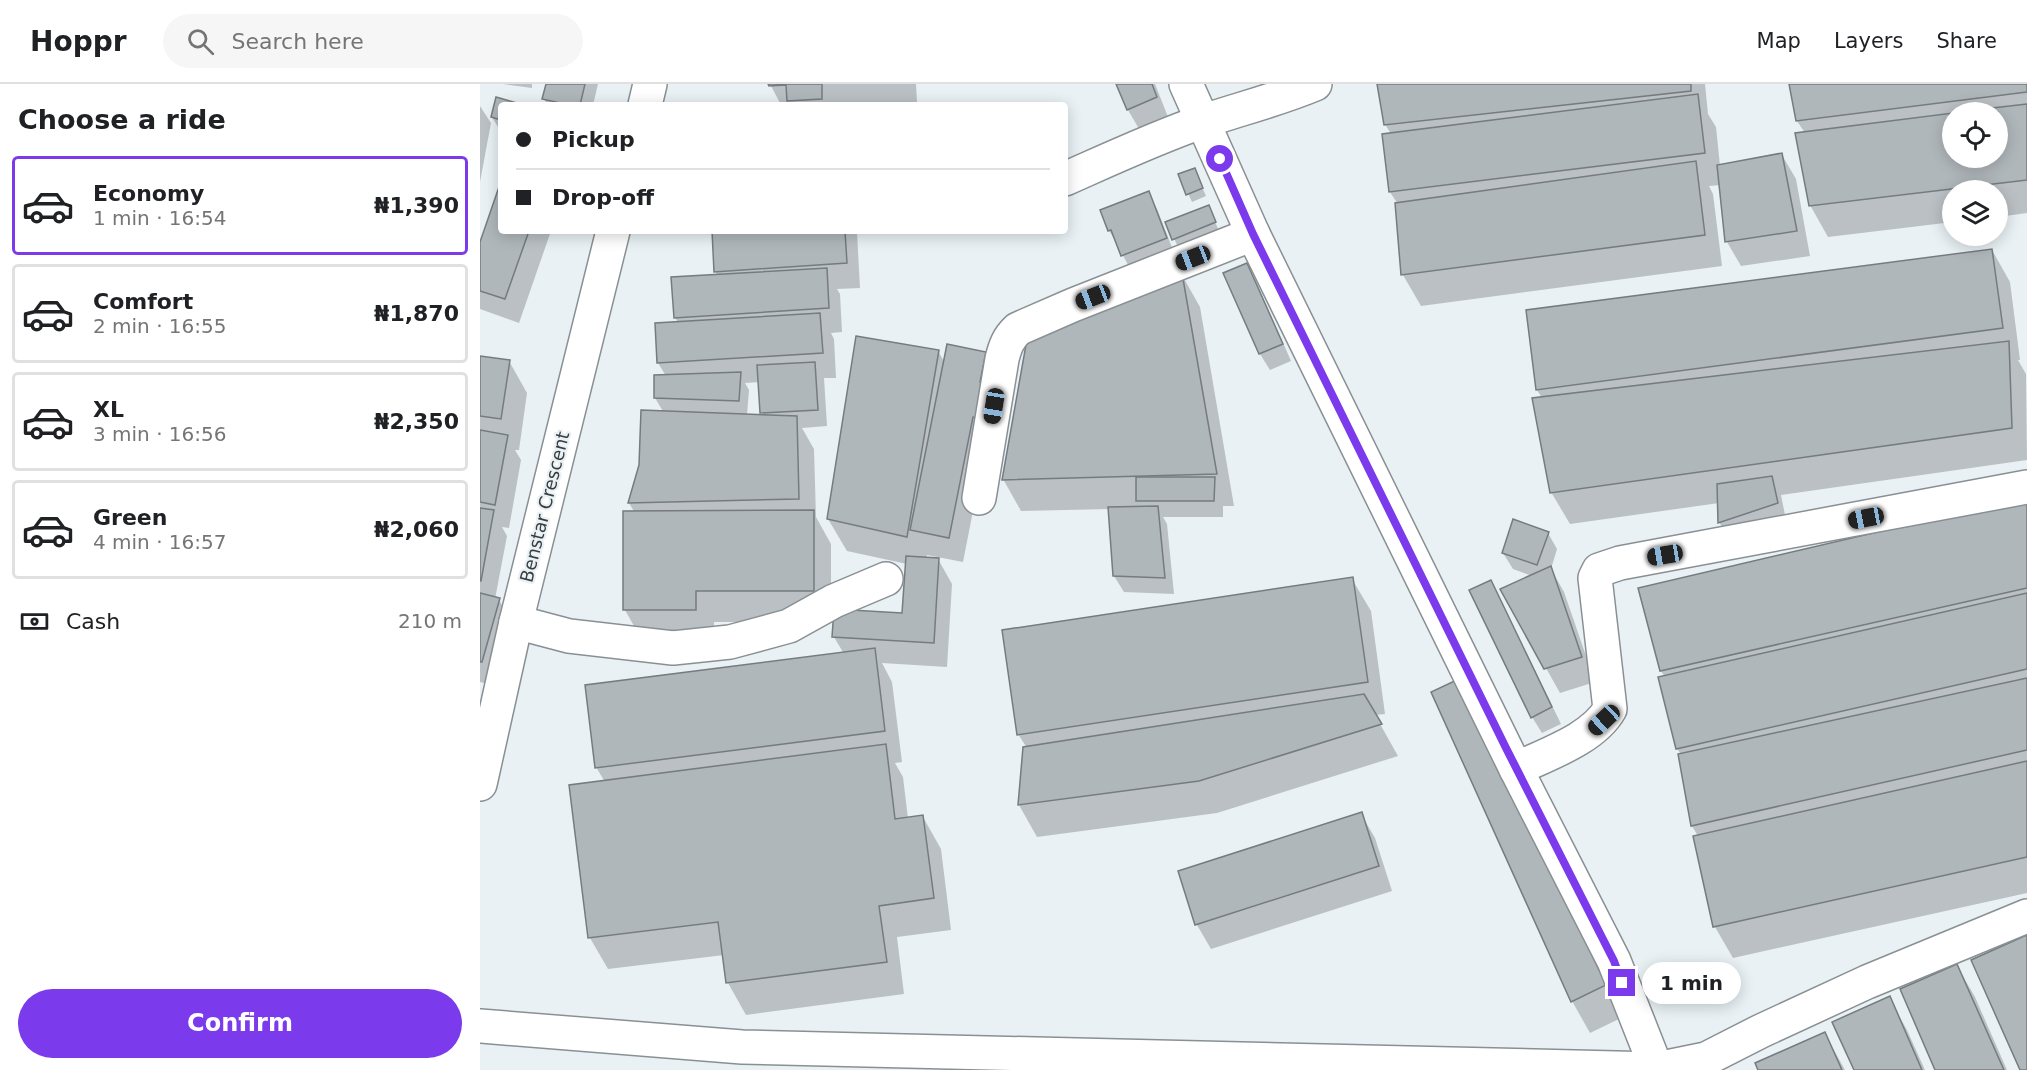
<!DOCTYPE html>
<meta charset="utf-8">
<style>
body{margin:0;font-family:"DejaVu Sans",sans-serif;background:#f6f6f6;color:#202124;height:100vh;display:flex;flex-direction:column;font-size:22px;white-space:nowrap}
*{box-sizing:border-box;margin:0}
p{font-size:20px;color:#757577}
.icon{flex:none;width:33px;height:33px;fill:none;stroke:currentColor;stroke-width:2;stroke-linecap:round;stroke-linejoin:round}
.map{position:relative;flex:1;overflow:hidden}
.details{display:flex;flex-direction:column;background:#fff;width:480px}
.details>*{flex:none}
.top-card{position:absolute;left:18px;top:18px;width:570px;height:132px;border-radius:6px;box-shadow:0 3px 15px #0003;display:grid;align-content:center;height:132px;padding:0 18px;background:#fff}
.fabs{position:absolute;left:1462px;top:18px;display:grid;gap:12px}
.fabs a{display:grid;place-items:center;width:66px;height:66px;border-radius:50%;background:#fff;box-shadow:0 3px 15px #0003;font-size:30px}
.end{position:absolute;width:27px;height:27px;margin:-14px;border:8px solid #7c3aed;background:#fff;box-shadow:0 0 0 3px #fff}
.from{border-radius:50%}
.bubble{position:absolute;height:42px;border-radius:21px;background:#fff;box-shadow:0 3px 15px #0003;font-size:20px;font-weight:700;line-height:42px;text-align:center}
.car{position:absolute;width:18px;height:36px;margin:-18px -9px;border-radius:8px;box-shadow:0 0 4px 2px #0007;background:linear-gradient(#222 24%,#8ab4d8 0 40%,#222 0 76%,#8ab4d8 0 86%,#222 0)}
.top-card b{display:flex;align-items:center;gap:21px;height:57px;font-size:22px}
.top-card b+b{border-top:2px solid #e0e0e0}
.top-card i{width:15px;height:15px;background:#202124}
ul{padding:0;list-style:none}
li{display:flex;align-items:center;gap:18px;height:99px;margin:0 12px 9px;padding:0 6px;border:3px solid #e0e0e0;border-radius:6px}
li div{flex:1}
li b{display:block;font-size:22px}
li em{font-style:normal;font-weight:700}
li.current{border-color:#7c3aed}
li>.icon{width:54px;height:54px;stroke-width:1.5}
h2{padding:0 18px;font-size:27px;line-height:72px}
.pay{display:flex;align-items:center;gap:15px;height:66px;padding:0 18px;font-size:22px}
.pay p{margin-inline-start:auto}
.cta{display:flex;gap:12px;margin-top:auto;padding:12px 18px}
.cta a{flex:1;height:69px;border-radius:36px;background:#7c3aed;color:#fff;font-size:24px;font-weight:700;line-height:69px;text-align:center}
header{display:flex;align-items:center;gap:36px;box-sizing:border-box;height:84px;padding:0 30px;background:#fff;border-bottom:2px solid #e0e0e0}
header strong{font-size:28px}
nav{display:flex;gap:33px;margin-inline-start:auto;font-size:21px}
.search{width:420px;height:54px;background:#f6f6f6;display:flex;align-items:center;gap:15px;box-sizing:border-box;padding:0 21px;border-radius:33px;color:#757577;font-size:22px}
main{display:flex;flex:1;min-height:0}
.map>svg:first-child{display:block}
</style>
<header>
<strong>Hoppr</strong>
<div class="search"><svg class="icon" aria-label="search" viewBox="0 0 24 24"><circle cx="10" cy="10" r="6"/><path d="M15 15l6 6"/></svg>Search here</div>
<nav><a>Map</a><a>Layers</a><a>Share</a></nav>
</header>
<main>
<section class="details">
<h2>Choose a ride</h2>
<ul>
<li class="current"><svg class="icon" aria-label="car" viewBox="0 0 24 24"><path d="M5 17H2v-5l4-1 3-4h7l3 4 3 1v5h-3M9 17h6M6 11h13"/><circle cx="7" cy="17" r="2"/><circle cx="17" cy="17" r="2"/></svg><div><b>Economy</b><p>1 min · 16:54</p></div><em>₦1,390</em></li>
<li><svg class="icon" aria-label="car" viewBox="0 0 24 24"><path d="M5 17H2v-5l4-1 3-4h7l3 4 3 1v5h-3M9 17h6M6 11h13"/><circle cx="7" cy="17" r="2"/><circle cx="17" cy="17" r="2"/></svg><div><b>Comfort</b><p>2 min · 16:55</p></div><em>₦1,870</em></li>
<li><svg class="icon" aria-label="car" viewBox="0 0 24 24"><path d="M5 17H2v-5l4-1 3-4h7l3 4 3 1v5h-3M9 17h6M6 11h13"/><circle cx="7" cy="17" r="2"/><circle cx="17" cy="17" r="2"/></svg><div><b>XL</b><p>3 min · 16:56</p></div><em>₦2,350</em></li>
<li><svg class="icon" aria-label="car" viewBox="0 0 24 24"><path d="M5 17H2v-5l4-1 3-4h7l3 4 3 1v5h-3M9 17h6M6 11h13"/><circle cx="7" cy="17" r="2"/><circle cx="17" cy="17" r="2"/></svg><div><b>Green</b><p>4 min · 16:57</p></div><em>₦2,060</em></li>
</ul>
<div class="pay"><svg class="icon" aria-label="cash" viewBox="0 0 24 24"><path d="M3 7h18v10H3z"/><circle cx="12" cy="12" r="2"/></svg>Cash<p>210 m</p></div>
<div class="cta"><a>Confirm</a></div>
</section>
<div class="map">
<svg width="1547" height="986" viewBox="0 0 1547 986">
<rect width="100%" height="100%" fill="#e9f1f5"/>
<g fill="#0003" fill-rule="evenodd">
<path d="M 23,0 L 52,0 L 52,4 Z"/>
<path d="M 67,0 L 118,0 L 113,21 L 68,21 L 64,15 Z"/>
<path d="M 290,0 L 436,0 L 437,18 L 382,21 L 301,21 Z"/>
<path d="M 637,0 L 675,0 L 690,38 L 662,50 L 648,26 Z"/>
<path d="M 899,0 L 1225,0 L 1228,30 L 1236,43 L 1240,82 L 1302,71 L 1316,95 L 1330,172 L 1261,182 L 1247,158 L 1241,101 L 1229,102 L 1233,110 L 1242,182 L 941,222 L 923,191 L 917,119 L 910,108 L 904,51 L 911,50 L 905,40 Z"/>
<path d="M 1311,0 L 1547,0 L 1547,129 L 1518,133 L 1518,106 L 1473,106 L 1473,138 L 1348,153 L 1330,121 L 1325,49 L 1317,37 ZM 1473,28 L 1518,28 L 1518,74 L 1473,74 Z"/>
<path d="M 17,15 L 38,21 L 21,21 L 21,48 L 12,33 Z"/>
<path d="M 0,22 L 11,39 L 0,98 Z"/>
<path d="M 714,85 L 726,112 L 712,118 L 700,91 Z"/>
<path d="M 21,102 L 21,147 L 71,147 L 39,239 L 0,225 L 0,162 Z"/>
<path d="M 668,109 L 677,125 L 695,171 L 652,188 L 629,146 Z"/>
<path d="M 728,122 L 739,147 L 698,163 L 687,139 Z"/>
<path d="M 233,147 L 377,148 L 380,204 L 357,205 L 360,210 L 362,248 L 351,249 L 354,255 L 356,294 L 344,294 L 347,342 L 322,344 L 334,365 L 336,433 L 351,460 L 351,538 L 234,538 L 234,557 L 163,558 L 145,526 L 155,429 L 149,419 L 184,329 L 175,314 L 175,293 L 186,292 L 178,279 L 198,239 L 195,233 L 238,192 L 235,187 ZM 280,298 L 283,332 L 267,331 L 269,306 L 265,299 Z"/>
<path d="M 1512,166 L 1530,198 L 1540,276 L 1538,276 L 1546,290 L 1547,376 L 1301,411 L 1306,436 L 1249,454 L 1239,438 L 1239,419 L 1090,440 L 1071,408 L 1062,314 L 1057,306 Z"/>
<path d="M 766,181 L 776,197 L 811,277 L 790,286 L 780,270 L 745,190 Z"/>
<path d="M 702,191 L 720,223 L 754,422 L 743,422 L 743,433 L 683,433 L 687,440 L 694,510 L 644,508 L 634,492 L 630,425 L 541,427 L 523,395 Z"/>
<path d="M 458,267 L 465,279 L 505,270 L 519,294 L 483,478 L 447,471 L 446,474 L 458,475 L 472,500 L 467,583 L 402,579 L 412,598 L 422,678 L 415,679 L 423,693 L 428,735 L 443,733 L 461,765 L 471,846 L 417,853 L 424,910 L 266,931 L 248,899 L 244,871 L 128,885 L 110,854 L 91,702 L 125,698 L 116,683 L 364,570 L 354,553 L 424,531 L 427,480 L 367,467 L 348,435 Z"/>
<path d="M 0,273 L 29,277 L 47,309 L 39,366 L 35,366 L 41,376 L 29,444 L 22,443 L 27,452 L 15,515 L 19,516 L 33,540 L 16,602 L 0,598 Z"/>
<path d="M 1547,415 L 1547,809 L 1253,874 L 1235,843 L 1215,753 L 1218,752 L 1212,742 L 1201,671 L 1197,664 L 1185,593 L 1181,587 L 1159,505 Z"/>
<path d="M 1068,449 L 1077,465 L 1071,485 L 1084,508 L 1115,598 L 1080,609 L 1022,506 L 1052,492 L 1033,485 L 1023,469 Z"/>
<path d="M 872,495 L 891,527 L 905,630 L 895,631 L 918,672 L 737,729 L 557,753 L 539,721 L 544,665 L 547,664 L 538,650 Z"/>
<path d="M 1020,514 L 1081,640 L 1062,649 L 1052,633 Z"/>
<path d="M 982,595 L 1143,933 L 1110,949 L 1092,917 Z"/>
<path d="M 881,730 L 895,754 L 912,807 L 731,865 L 717,841 L 700,788 Z"/>
<path d="M 1477,882 L 1495,913 L 1527,986 L 1457,986 Z"/>
<path d="M 1409,914 L 1427,946 L 1445,986 L 1375,986 Z"/>
<path d="M 1345,950 L 1365,986 L 1280,986 Z"/>
</g>
<g fill="#b0b7bb" stroke="#757b7f" stroke-width="1.5">
<path d="M 66,0 L 105,0 L 100,21 L 89,21 L 62,15 Z"/>
<path d="M 288,0 L 342,0 L 342,15 L 307,17 L 306,1 L 289,2 Z"/>
<path d="M 636,0 L 672,0 L 677,13 L 647,26 Z"/>
<path d="M 897,0 L 1211,0 L 1211,7 L 904,41 Z"/>
<path d="M 1309,0 L 1547,0 L 1547,8 L 1316,37 Z"/>
<path d="M 1218,10 L 1225,69 L 909,108 L 902,50 Z"/>
<path d="M 16,13 L 44,21 L 21,21 L 21,36 L 11,33 Z"/>
<path d="M 1547,20 L 1547,96 L 1329,122 L 1315,49 L 1473,29 L 1473,74 L 1518,74 L 1518,28 L 1477,28 Z"/>
<path d="M 1302,69 L 1317,147 L 1245,158 L 1237,81 Z"/>
<path d="M 1216,77 L 1225,151 L 921,191 L 915,119 Z"/>
<path d="M 715,84 L 723,104 L 706,111 L 698,90 Z"/>
<path d="M 21,97 L 21,147 L 49,147 L 25,215 L 0,207 L 0,158 Z"/>
<path d="M 669,107 L 687,154 L 641,172 L 631,146 L 628,147 L 620,126 Z"/>
<path d="M 729,121 L 736,138 L 692,156 L 685,138 Z"/>
<path d="M 232,147 L 365,147 L 367,179 L 234,188 Z"/>
<path d="M 1512,165 L 1523,244 L 1056,306 L 1046,226 Z"/>
<path d="M 767,179 L 803,260 L 779,270 L 743,189 Z"/>
<path d="M 347,184 L 349,224 L 194,234 L 191,193 Z"/>
<path d="M 702,189 L 737,390 L 522,396 L 547,255 Z"/>
<path d="M 340,229 L 343,269 L 177,279 L 175,239 Z"/>
<path d="M 376,252 L 459,266 L 427,453 L 347,435 Z"/>
<path d="M 1529,257 L 1532,344 L 1070,409 L 1052,314 Z"/>
<path d="M 467,260 L 506,268 L 500,298 L 513,301 L 507,335 L 493,333 L 469,454 L 430,446 Z"/>
<path d="M 0,272 L 30,276 L 21,335 L 0,332 Z"/>
<path d="M 335,278 L 338,326 L 280,329 L 277,281 Z"/>
<path d="M 261,288 L 259,317 L 174,314 L 174,291 Z"/>
<path d="M 161,326 L 317,332 L 319,415 L 148,419 L 159,381 Z"/>
<path d="M 0,346 L 28,351 L 15,421 L 0,418 Z"/>
<path d="M 1292,392 L 1298,419 L 1238,439 L 1237,400 Z"/>
<path d="M 656,393 L 735,393 L 734,417 L 656,417 Z"/>
<path d="M 1547,413 L 1547,504 L 1180,587 L 1158,504 Z"/>
<path d="M 678,422 L 685,494 L 633,492 L 628,423 Z"/>
<path d="M 0,424 L 14,426 L 1,497 L 0,497 Z"/>
<path d="M 334,426 L 334,507 L 216,507 L 216,526 L 143,526 L 143,427 Z"/>
<path d="M 1033,435 L 1069,448 L 1057,481 L 1022,469 Z"/>
<path d="M 426,472 L 459,474 L 454,559 L 352,553 L 354,525 L 422,529 Z"/>
<path d="M 1071,482 L 1102,573 L 1064,585 L 1020,505 Z"/>
<path d="M 873,493 L 888,598 L 537,651 L 522,546 Z"/>
<path d="M 1011,496 L 1072,623 L 1051,634 L 989,506 Z"/>
<path d="M 0,509 L 20,514 L 2,578 L 0,578 Z"/>
<path d="M 1547,509 L 1547,585 L 1196,665 L 1178,593 Z"/>
<path d="M 395,564 L 405,647 L 115,684 L 105,601 Z"/>
<path d="M 983,593 L 1126,901 L 1091,918 L 951,608 Z"/>
<path d="M 1547,594 L 1547,666 L 1211,742 L 1198,670 Z"/>
<path d="M 884,610 L 902,640 L 719,697 L 538,721 L 543,663 Z"/>
<path d="M 406,660 L 415,735 L 443,731 L 454,814 L 399,822 L 407,878 L 246,899 L 238,838 L 108,854 L 89,701 Z"/>
<path d="M 1547,677 L 1547,773 L 1233,843 L 1213,752 Z"/>
<path d="M 882,728 L 899,782 L 715,841 L 698,787 Z"/>
<path d="M 1547,851 L 1547,986 L 1540,986 L 1491,876 Z"/>
<path d="M 1477,880 L 1524,986 L 1455,986 L 1420,905 Z"/>
<path d="M 1410,912 L 1442,986 L 1374,986 L 1352,938 Z"/>
<path d="M 1345,948 L 1362,986 L 1278,986 L 1275,979 Z"/>
</g>
<g fill="none" stroke-linecap="round" stroke-linejoin="round">
<g stroke="#899094" stroke-width="36">
<g id="minor">
<path d="M 706,0 L 773,150 L 1036,685 L 1134,877 L 1177,986"/>
<path d="M 165,21 L 170,0"/>
<path d="M 585,95 C 630,75 675,54 721,38 C 759,25 797,16 835,0"/>
<path d="M 499,414 L 522,275 C 525,263 528,254 538,245 L 593,221 L 773,150"/>
<path d="M 36,538 L 89,552 L 193,564 L 250,558 L 309,542 L 354,517 L 406,495"/>
<path d="M 1036,685 C 1067,670 1113,655 1130,625 L 1115,494 L 1119,486 L 1140,479 L 1547,403"/>
<path d="M 0,700 L 36,538 L 133,147"/>
<path d="M 0,942 L 262,963 L 1177,985 L 1226,975 L 1281,947 L 1387,898 L 1547,832"/>
</g>
</g>
<use href="#minor" stroke="#fff" stroke-width="33"/>
</g>
<g fill="none" stroke-linecap="round" stroke-linejoin="round">
<path stroke="#7c3aed" stroke-width="8" d="M 740,75 L 773,150 L 1026,664 L 1134,877 L 1142,899"/>
</g>
<g text-anchor="middle" stroke-width="4.5" stroke-linejoin="round" paint-order="stroke">
<g font-size="18" fill="#3a3d3f" stroke="#e9f1f5">
<text transform="translate(65 423) rotate(-76)" y="6">Benstar Crescent</text>
</g>
</g>
</svg>
<div class="fabs">
<a><svg class="icon" aria-label="locate" viewBox="0 0 24 24"><circle cx="12" cy="12" r="6"/><path d="M12 2v4M12 18v4M2 12h4M18 12h4"/></svg></a>
<a><svg class="icon" aria-label="layers" viewBox="0 0 24 24"><path d="M12 4l9 5-9 5-9-5zM3 14l9 5 9-5"/></svg></a>
</div>
<i class="end from" style="left:740px;top:75px"></i>
<i class="end" style="left:1142px;top:899px"></i>
<div class="bubble" style="left:1162px;top:878px;width:99px">1 min</div>
<i class="car" style="left:713px;top:174px;rotate:249deg"></i>
<i class="car" style="left:613px;top:213px;rotate:249deg"></i>
<i class="car" style="left:514px;top:322px;rotate:189deg"></i>
<i class="car" style="left:1386px;top:434px;rotate:259deg"></i>
<i class="car" style="left:1185px;top:471px;rotate:260deg"></i>
<i class="car" style="left:1124px;top:636px;rotate:227deg"></i>
<div class="top-card">
<b><i class="from"></i>Pickup</b>
<b><i></i>Drop-off</b>
</div>
</div>
</main>
